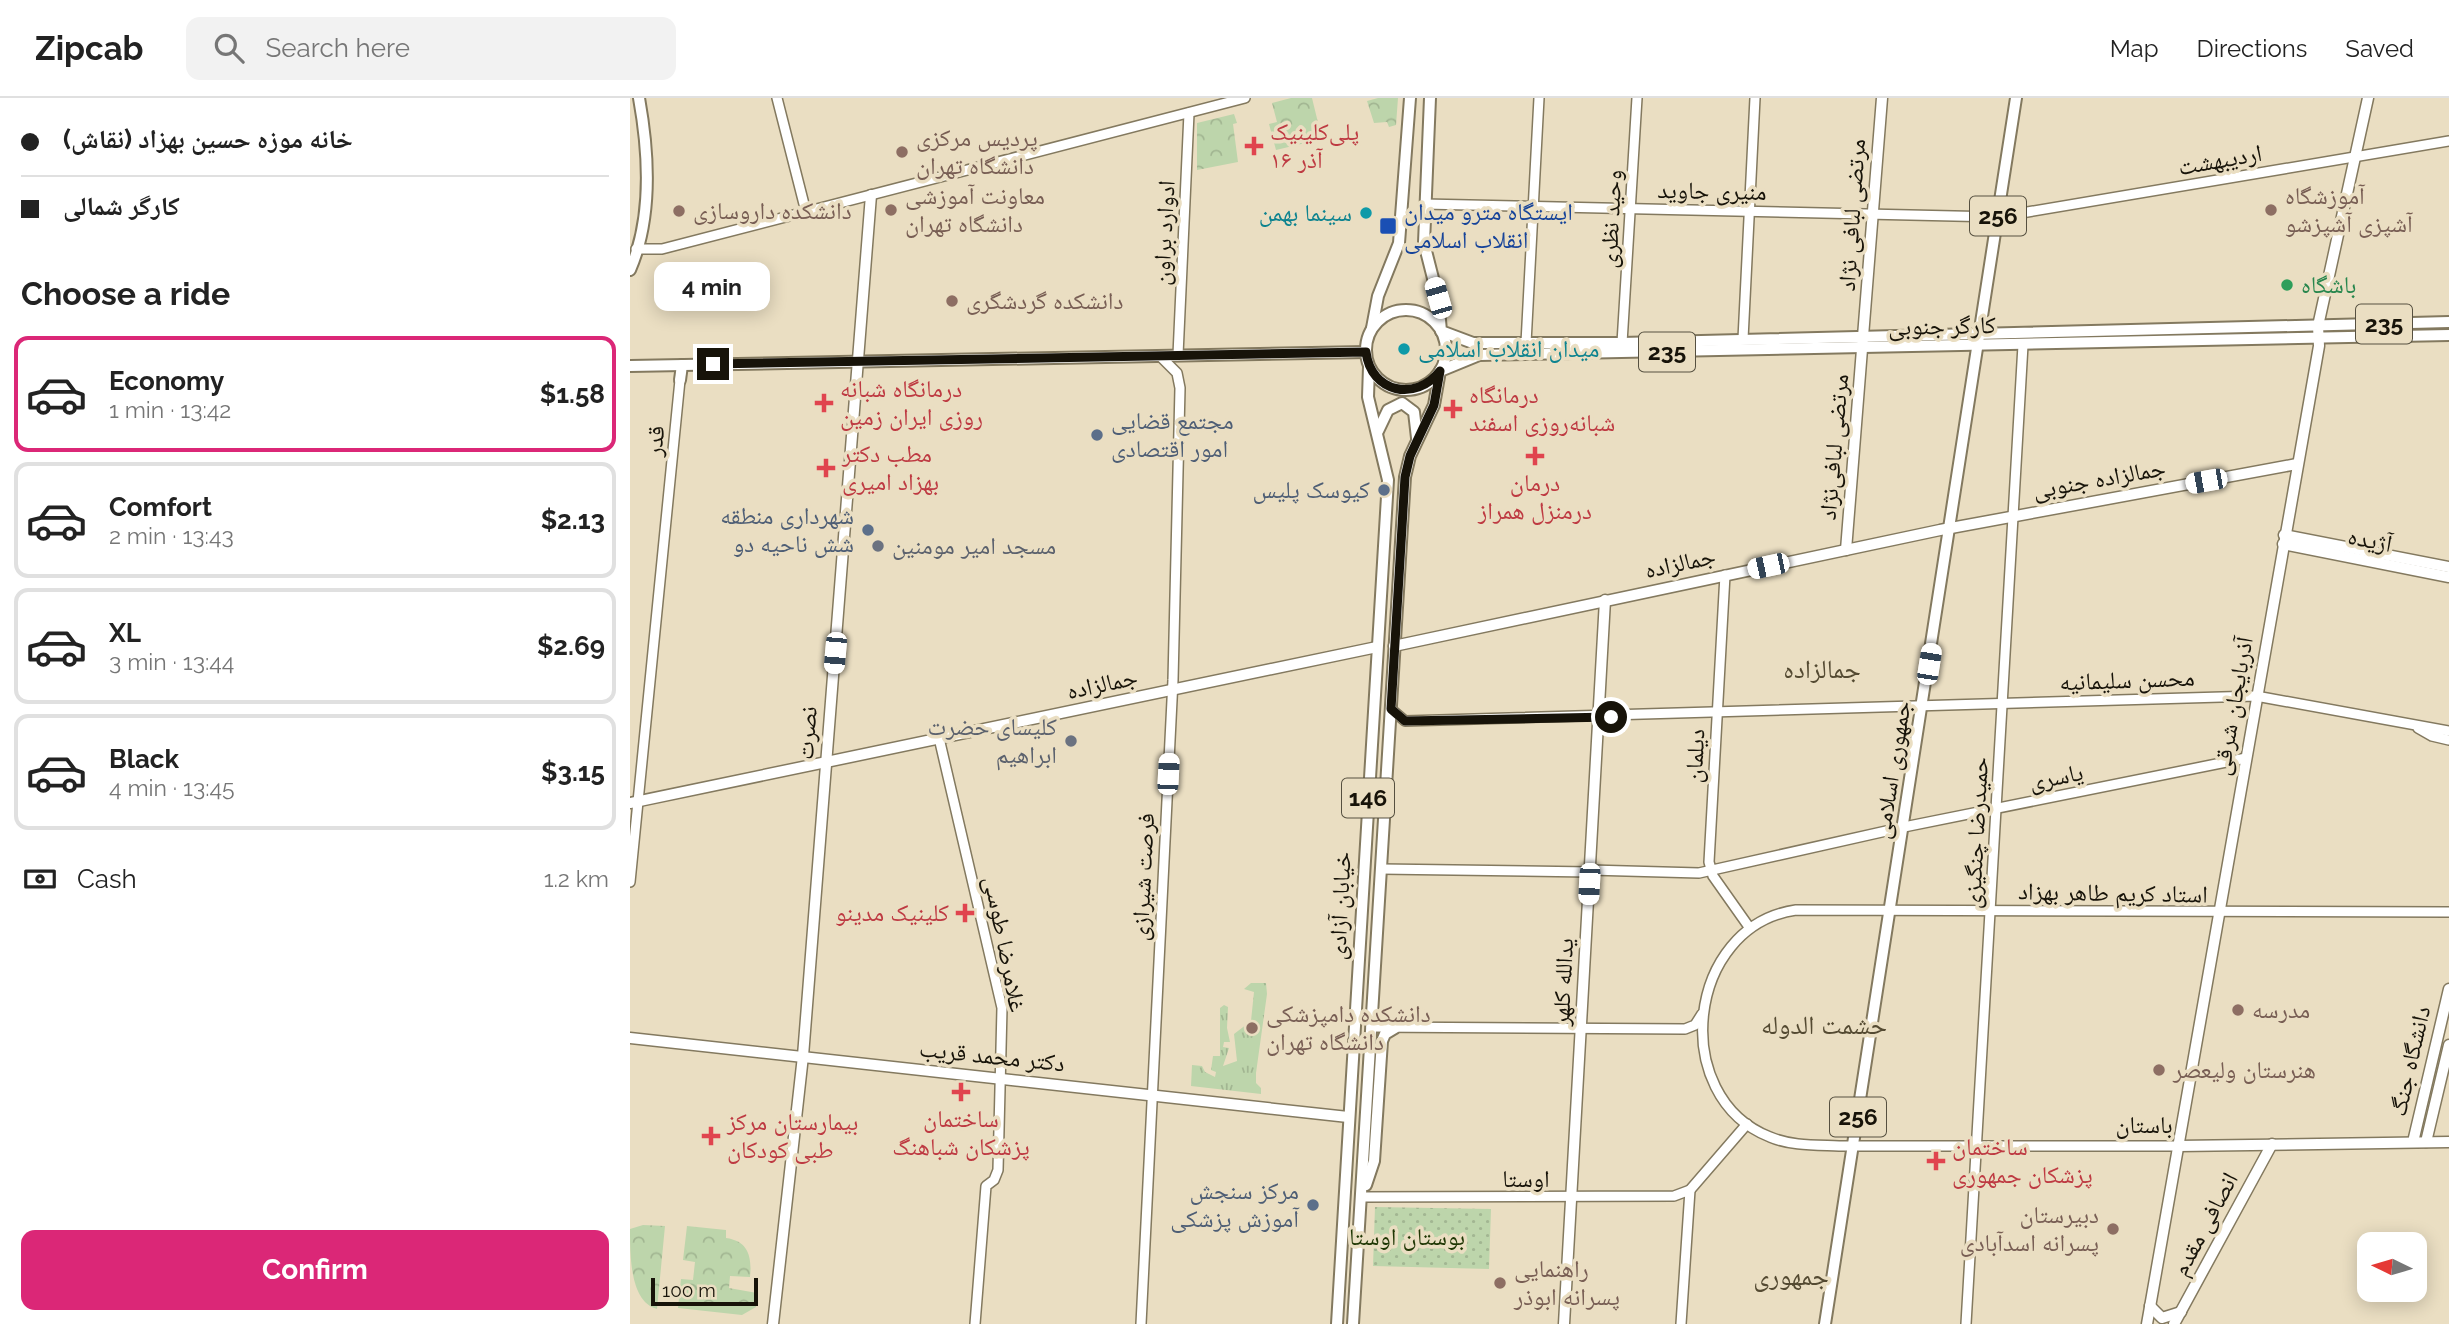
<!DOCTYPE html>
<meta charset="utf-8">
<style>
body{margin:0;font-family:Raleway,"Noto Naskh Arabic",sans-serif;background:#f2f2f2;color:#222;height:100vh;display:flex;flex-direction:column;font-size:26px;white-space:nowrap}
*{box-sizing:border-box;margin:0}
p{font-size:23px;color:#767676}
.icon{flex:none;width:38px;height:38px;fill:none;stroke:currentColor;stroke-width:2;stroke-linecap:round;stroke-linejoin:round}
.map{position:relative;flex:1;overflow:hidden}
.sheet{display:flex;flex-direction:column;background:#fff;width:630px}
.sheet>*{flex:none}
.banner{display:grid;align-content:center;height:154px;padding:0 21px;background:#fff}
.needle{width:46px;rotate:275deg}
.buttons{position:absolute;left:1727px;top:1134px;display:grid;gap:14px}
.buttons a{display:grid;place-items:center;width:70px;height:70px;border-radius:14px;background:#fff;box-shadow:0 4px 18px #0003;font-size:35px}
.scale{position:absolute;left:21px;bottom:18px;width:107px;box-sizing:border-box;padding-left:7px;border:4px solid #171309;border-top:0;font-size:19px;line-height:24px;white-space:nowrap;color:#171309;-webkit-text-stroke:5px #eadec2;paint-order:stroke}
.end{position:absolute;width:32px;height:32px;margin:-16px;border:9px solid #171309;background:#fff;box-shadow:0 0 0 4px #fff}
.from{border-radius:50%}
.bubble{position:absolute;height:49px;border-radius:14px;background:#fff;box-shadow:0 4px 18px #0003;font-size:23px;font-weight:700;line-height:49px;text-align:center}
.car{position:absolute;width:21px;height:42px;margin:-21px -10px;border-radius:9px;box-shadow:0 0 5px 2px #0007;background:linear-gradient(#fff 24%,#345 0 40%,#fff 0 76%,#345 0 86%,#fff 0)}
.banner b{display:flex;align-items:center;gap:24px;height:66px;font-size:26px}
.banner b+b{border-top:2px solid #e0e0e0}
.banner i{width:18px;height:18px;background:#222}
ul{padding:0;list-style:none}
li{display:flex;align-items:center;gap:21px;height:116px;margin:0 14px 10px;padding:0 7px;border:4px solid #e0e0e0;border-radius:14px}
li div{flex:1}
li b{display:block;font-size:26px}
li em{font-style:normal;font-weight:700}
li.on{border-color:#db2777}
li>.icon{width:63px;height:63px;stroke-width:1.5}
h2{padding:0 21px;font-size:32px;line-height:84px}
.pay{display:flex;align-items:center;gap:18px;height:77px;padding:0 21px;font-size:26px}
.pay p{margin-inline-start:auto}
.primary-button{display:flex;gap:14px;margin-top:auto;padding:14px 21px}
.primary-button a{flex:1;height:80px;border-radius:14px;background:#db2777;color:#fff;font-size:28px;font-weight:700;line-height:80px;text-align:center}
header{display:flex;align-items:center;gap:42px;box-sizing:border-box;height:98px;padding:0 35px;background:#fff;border-bottom:2px solid #e0e0e0}
header strong{font-size:33px}
nav{display:flex;gap:38px;margin-inline-start:auto;font-size:24px}
.search{width:490px;height:63px;background:#f2f2f2;display:flex;align-items:center;gap:18px;box-sizing:border-box;padding:0 24px;border-radius:14px;color:#767676;font-size:26px}
main{display:flex;flex:1;min-height:0}
.map>svg:first-child{display:block}
</style>
<header>
<strong>Zipcab</strong>
<div class="search"><svg class="icon" aria-label="search" viewBox="0 0 24 24"><circle cx="10" cy="10" r="6"/><path d="M15 15l6 6"/></svg>Search here</div>
<nav><a>Map</a><a>Directions</a><a>Saved</a></nav>
</header>
<main>
<section class="sheet">
<div class="banner">
<b><i class="from"></i>خانه موزه حسین بهزاد (نقاش)</b>
<b><i></i>کارگر شمالی</b>
</div>
<h2>Choose a ride</h2>
<ul>
<li class="on"><svg class="icon" aria-label="car" viewBox="0 0 24 24"><path d="M5 17H2v-5l4-1 3-4h7l3 4 3 1v5h-3M9 17h6M6 11h13"/><circle cx="7" cy="17" r="2"/><circle cx="17" cy="17" r="2"/></svg><div><b>Economy</b><p>1 min · 13:42</p></div><em>$1.58</em></li>
<li><svg class="icon" aria-label="car" viewBox="0 0 24 24"><path d="M5 17H2v-5l4-1 3-4h7l3 4 3 1v5h-3M9 17h6M6 11h13"/><circle cx="7" cy="17" r="2"/><circle cx="17" cy="17" r="2"/></svg><div><b>Comfort</b><p>2 min · 13:43</p></div><em>$2.13</em></li>
<li><svg class="icon" aria-label="car" viewBox="0 0 24 24"><path d="M5 17H2v-5l4-1 3-4h7l3 4 3 1v5h-3M9 17h6M6 11h13"/><circle cx="7" cy="17" r="2"/><circle cx="17" cy="17" r="2"/></svg><div><b>XL</b><p>3 min · 13:44</p></div><em>$2.69</em></li>
<li><svg class="icon" aria-label="car" viewBox="0 0 24 24"><path d="M5 17H2v-5l4-1 3-4h7l3 4 3 1v5h-3M9 17h6M6 11h13"/><circle cx="7" cy="17" r="2"/><circle cx="17" cy="17" r="2"/></svg><div><b>Black</b><p>4 min · 13:45</p></div><em>$3.15</em></li>
</ul>
<div class="pay"><svg class="icon" aria-label="cash" viewBox="0 0 24 24"><path d="M3 7h18v10H3z"/><circle cx="12" cy="12" r="2"/></svg>Cash<p>1.2 km</p></div>
<div class="primary-button"><a>Confirm</a></div>
</section>
<div class="map">
<svg width="1819" height="1226" viewBox="0 0 1819 1226">
<defs>
<pattern id="grass-tufts" width="24" height="20" patternUnits="userSpaceOnUse" patternTransform="scale(1.75)"><rect width="24" height="20" fill="#bdd5ab"/><path d="M3 7l-1-3M5 7V3M7 7l1-3M15 17l-1-3M17 17v-4M19 17l1-3" fill="none" stroke="#a2b692"/></pattern>
<pattern id="forest-crowns" width="20" height="18" patternUnits="userSpaceOnUse" patternTransform="scale(1.75)"><rect width="20" height="18" fill="#bdd5ab"/><path d="M2 6a3 3 0 1 1 6 0M12 15a3 3 0 1 1 6 0" fill="none" stroke="#a2b692"/></pattern>
<pattern id="park-dots" width="8" height="8" patternUnits="userSpaceOnUse" patternTransform="scale(1.75)"><rect width="8" height="8" fill="#bdd5ab"/><path d="M2 2h.1M6 6h.1" fill="none" stroke="#a2b692" stroke-width="1.8" stroke-linecap="round"/></pattern>
</defs>
<rect width="100%" height="100%" fill="#eadec2"/>
<path fill="url(#grass-tufts)" d="M 621,885 L 636,885 L 637,896 L 626,975 L 626,985 L 631,990 L 631,996 L 561,988 L 562,967 L 572,968 L 575,974 L 585,979 L 586,974 L 581,972 L 583,958 L 590,958 L 590,910 L 594,907 L 598,909 L 597,930 L 600,944 L 594,944 L 593,949 L 599,950 L 593,968 L 607,963 L 604,936 L 621,923 L 624,894 L 614,891 Z"/>
<g fill="url(#forest-crowns)">
<path d="M 661,0 L 682,0 L 692,41 L 646,52 L 639,26 L 647,24 L 642,5 Z"/>
<path d="M 748,0 L 768,0 L 766,27 L 759,29 L 757,24 L 744,25 L 737,3 Z"/>
<path d="M 604,16 L 607,25 L 603,26 L 608,64 L 567,72 L 567,25 Z"/>
<path d="M 13,1127 L 35,1128 L 27,1211 C 0,1204 0,1158 0,1131 Z"/>
<path d="M 57,1128 L 96,1132 L 96,1140 C 119,1143 122,1160 120,1179 L 100,1178 L 99,1190 L 127,1195 L 126,1209 L 112,1217 L 48,1210 L 51,1181 L 63,1182 L 65,1164 L 53,1162 Z"/>
</g>
<path fill="url(#park-dots)" d="M 745,1109 L 861,1111 L 859,1171 L 743,1168 Z"/>
<g fill="none" stroke-linecap="round" stroke-linejoin="round">
<g stroke="#83795f" stroke-width="12">
<g id="tertiary">
<path d="M 147,0 L 176,114"/>
<path d="M 794,106 L 1368,119 L 1819,43"/>
<path d="M 6,151 L 32,151 L 615,0"/>
<path d="M 1113,241 L 1125,0"/>
<path d="M 896,245 L 909,0"/>
<path d="M 992,245 L 1007,0"/>
<path d="M 548,257 L 559,15"/>
<path d="M 1095,477 L 1079,764 L 1083,778 L 1119,829"/>
<path d="M 761,611 L 775,623 L 1626,598 L 1819,633"/>
<path d="M 1788,630 L 1802,638 L 1819,642"/>
<path d="M 309,640 L 372,910 L 368,1072 L 364,1082 L 356,1088 L 345,1226"/>
<path d="M 751,771 L 960,774"/>
<path d="M 960,772 L 1069,775 L 1274,729 L 1616,660"/>
<path d="M 0,784 L 50,282"/>
<path d="M 741,929 L 1055,931 L 1065,927 L 1072,916"/>
<path d="M 1548,1048 L 1209,1048 C 1186,1047 1161,1048 1140,1039 C 1038,999 1056,828 1166,812 L 1819,814"/>
<path d="M 731,1099 L 1044,1098 L 1060,1092 L 1117,1026"/>
<path d="M 511,1226 L 543,582 L 550,290 L 547,275 L 530,258"/>
<path d="M 1051,1226 L 1060,1092"/>
<path d="M 1336,1226 L 1393,247"/>
</g>
</g>
<g stroke="#83795f" stroke-width="13">
<g id="secondary">
<path d="M 1654,437 L 1819,469"/>
<path d="M 1653,446 L 1819,479"/>
<path d="M 1216,452 L 1252,0"/>
<path d="M 764,548 L 1310,432 L 1667,366"/>
<path d="M 0,705 L 747,549"/>
<path d="M 0,940 L 718,1019"/>
<path d="M 1783,1044 L 1819,891"/>
<path d="M 1796,1044 L 1819,947"/>
<path d="M 1548,1048 L 1819,1044"/>
<path d="M 1520,1208 L 1532,1220 L 1551,1214"/>
<path d="M 143,1226 L 173,958 L 241,97"/>
<path d="M 934,1226 L 975,502"/>
<path d="M 1517,1226 L 1689,248 L 1688,228 L 1738,0"/>
<path d="M 1544,1226 L 1642,1046"/>
</g>
</g>
<g stroke="#83795f" stroke-width="14">
<g id="primary">
<path d="M 800,0 L 794,145 L 808,200 L 811,233 L 843,245 L 992,245 L 1819,224"/>
<path d="M 0,172 C 23,119 19,55 9,0"/>
<circle cx="776" cy="252" r="40"/>
<path d="M 742,230 L 748,198 L 769,145 L 780,0"/>
<path d="M 0,268 L 736,254"/>
<path d="M 50,282 L 52,267"/>
<path d="M 748,333 L 758,312 L 772,305 L 784,314 L 787,340"/>
<path d="M 736,1087 L 744,1063 L 752,943 L 755,936 L 765,930"/>
<path d="M 707,1226 L 758,382 L 738,299 L 739,269"/>
<path d="M 723,1226 L 775,379 L 780,358 L 804,307 L 810,273 L 849,257 L 1819,237"/>
<path d="M 1195,1226 L 1386,0"/>
</g>
</g>
<use href="#tertiary" stroke="#fff" stroke-width="9"/>
<use href="#secondary" stroke="#fff" stroke-width="10"/>
<use href="#primary" stroke="#fff" stroke-width="10"/>
</g>
<g fill="none" stroke-linecap="round" stroke-linejoin="round">
<path stroke="#171309" stroke-width="9" d="M 83,266 L 736,254 C 741,295 786,304 810,273 L 804,307 L 780,358 L 775,379 L 761,611 L 775,623 L 981,619"/>
</g>
<g fill="#e0444e" stroke="#eadec2" stroke-width="2.5">
<path d="M620.5 37.5h7v7h7v7h-7v7h-7v-7h-7v-7h7z"/>
<path d="M190.5 294.5h7v7h7v7h-7v7h-7v-7h-7v-7h7z"/>
<path d="M819.5 300.5h7v7h7v7h-7v7h-7v-7h-7v-7h7z"/>
<path d="M901.5 347.5h7v7h7v7h-7v7h-7v-7h-7v-7h7z"/>
<path d="M192.5 359.5h7v7h7v7h-7v7h-7v-7h-7v-7h7z"/>
<path d="M331.5 804.5h7v7h7v7h-7v7h-7v-7h-7v-7h7z"/>
<path d="M327.5 983.5h7v7h7v7h-7v7h-7v-7h-7v-7h7z"/>
<path d="M77.5 1027.5h7v7h7v7h-7v7h-7v-7h-7v-7h7z"/>
<path d="M1302.5 1052.5h7v7h7v7h-7v7h-7v-7h-7v-7h7z"/>
</g>
<g fill="#8d6e63" stroke="#eadec2" stroke-width="2.5">
<circle cx="272" cy="54" r="7"/>
<circle cx="261" cy="112" r="7"/>
<circle cx="1641" cy="112" r="7"/>
<circle cx="49" cy="113" r="7"/>
<circle cx="322" cy="203" r="7"/>
<circle cx="1608" cy="912" r="7"/>
<circle cx="622" cy="930" r="7"/>
<circle cx="1529" cy="972" r="7"/>
<circle cx="1483" cy="1131" r="7"/>
<circle cx="870" cy="1185" r="7"/>
</g>
<g fill="#0f9aa8" stroke="#eadec2" stroke-width="2.5">
<circle cx="736" cy="115" r="7"/>
<circle cx="774" cy="251" r="7"/>
</g>
<rect fill="#1a4fb4" stroke="#eadec2" stroke-width="2.5" x="749" y="119" width="18" height="18" rx="3.5"/>
<circle fill="#2e9e5b" stroke="#eadec2" stroke-width="2.5" cx="1657" cy="187" r="7"/>
<g fill="#5c6f8a" stroke="#eadec2" stroke-width="2.5">
<circle cx="467" cy="337" r="7"/>
<circle cx="754" cy="392" r="7"/>
<circle cx="238" cy="432" r="7"/>
<circle cx="683" cy="1107" r="7"/>
</g>
<g fill="#6b7280" stroke="#eadec2" stroke-width="2.5">
<circle cx="248" cy="448" r="7"/>
<circle cx="441" cy="643" r="7"/>
</g>
<g text-anchor="middle" stroke-width="7" stroke-linejoin="round" paint-order="stroke">
<g fill="#eadec2" stroke="#565040" stroke-width="2">
<rect x="1340" y="98.5" width="56" height="39" rx="5"/>
<rect x="1726" y="206.5" width="56" height="39" rx="5"/>
<rect x="1009" y="234.5" width="56" height="39" rx="5"/>
<rect x="712" y="680.5" width="52" height="39" rx="5"/>
<rect x="1200" y="999.5" width="56" height="39" rx="5"/>
</g>
<g font-size="23" font-weight="bold" fill="#171309">
<text x="1368" y="126">256</text>
<text x="1754" y="234">235</text>
<text x="1037" y="262">235</text>
<text x="738" y="708">146</text>
<text x="1228" y="1027">256</text>
</g>
<g font-size="24" fill="#be3a42" stroke="#eadec2" text-anchor="start">
<text x="640" y="42">پلی‌کلینیک<tspan x="640" dy="28">۱۶ آذر</tspan></text>
<text x="210" y="299">درمانگاه شبانه<tspan x="210" dy="28">روزی ایران زمین</tspan></text>
<text x="839" y="305">درمانگاه<tspan x="839" dy="28">شبانه‌روزی اسفند</tspan></text>
<text x="212" y="364">مطب دکتر<tspan x="212" dy="28">بهزاد امیری</tspan></text>
<text x="905" y="393" text-anchor="middle">درمان<tspan x="905" dy="28">درمنزل همراز</tspan></text>
<text x="319" y="823" text-anchor="end">کلینیک مدینو</text>
<text x="331" y="1029" text-anchor="middle">ساختمان<tspan x="331" dy="28">پزشکان شباهنگ</tspan></text>
<text x="97" y="1032">بیمارستان مرکز<tspan x="97" dy="28">طبی کودکان</tspan></text>
<text x="1322" y="1057">ساختمان<tspan x="1322" dy="28">پزشکان جمهوری</tspan></text>
</g>
<g font-size="24" fill="#785e54" stroke="#eadec2" text-anchor="start">
<text x="286" y="48">پردیس مرکزی<tspan x="286" dy="28">دانشگاه‌ تهران</tspan></text>
<text x="275" y="106">معاونت آموزشی<tspan x="275" dy="28">دانشگاه تهران</tspan></text>
<text x="1655" y="106">آموزشگاه<tspan x="1655" dy="28">آشپزی آشپزشو</tspan></text>
<text x="63" y="121">دانشکده داروسازی</text>
<text x="336" y="211">دانشکده گردشگری</text>
<text x="1622" y="920">مدرسه</text>
<text x="636" y="924">دانشکده دامپزشکی<tspan x="636" dy="28">دانشگاه تهران</tspan></text>
<text x="1543" y="980">هنرستان ولیعصر</text>
<text x="1469" y="1125" text-anchor="end">دبیرستان<tspan x="1469" dy="28">پسرانه اسدآبادی</tspan></text>
<text x="884" y="1179">راهنمایی<tspan x="884" dy="28">پسرانه ابوذر</tspan></text>
</g>
<g font-size="24" fill="#171309" stroke="#eadec2">
<text transform="translate(1590 62) rotate(-10)" y="8">اردیبهشت</text>
<text transform="translate(1082 93) rotate(1)" y="8">منیری جاوید</text>
<text transform="translate(1222 117) rotate(-86)" y="8">مرتضی لبافی نژاد</text>
<text transform="translate(981 121) rotate(-87)" y="8">وحید نظری</text>
<text transform="translate(534 135) rotate(-87)" y="8">ادوارد براون</text>
<text transform="translate(1312 228) rotate(-1)" y="8">کارگر جنوبی</text>
<text transform="translate(25 343) rotate(-84)" y="8">قدر</text>
<text transform="translate(1204 349) rotate(-85)" y="8">مرتضی لبافی‌نژاد</text>
<text transform="translate(1469 381) rotate(-10)" y="8">جمالزاده جنوبی</text>
<text transform="translate(1740 442) rotate(11)" y="8">آژیده</text>
<text transform="translate(1050 465) rotate(-12)" y="8">جمالزاده</text>
<text transform="translate(1497 582) rotate(-2)" y="8">محسن سلیمانیه</text>
<text transform="translate(472 586) rotate(-12)" y="8">جمالزاده</text>
<text transform="translate(1603 608) rotate(-80)" y="8">آذربایجان شرقی</text>
<text transform="translate(177 635) rotate(-86)" y="8">نصرت</text>
<text transform="translate(1065 658) rotate(-87)" y="8">دیلمان</text>
<text transform="translate(1262 672) rotate(-81)" y="8">جمهوری اسلامی</text>
<text transform="translate(1426 679) rotate(-11)" y="8">یاسری</text>
<text transform="translate(1346 735) rotate(-87)" y="8">حمیدرضا چنگیزی</text>
<text transform="translate(513 779) rotate(-87)" y="8">فرصت شیرازی</text>
<text transform="translate(1483 795) rotate(1)" y="8">استاد کریم طاهر بهزاد</text>
<text transform="translate(710 808) rotate(-87)" y="8">خیابان آزادی</text>
<text transform="translate(375 846) rotate(79)" y="8">غلامرضا طوسی</text>
<text transform="translate(933 884) rotate(-87)" y="8">یدالله کلهر</text>
<text transform="translate(362 958) rotate(6)" y="8">دکتر محمد قریب</text>
<text transform="translate(1780 963) rotate(-77)" y="8">دانشگاه جنگ</text>
<text x="1514" y="1035">باستان</text>
<text x="896" y="1089">اوستا</text>
<text transform="translate(1575 1126) rotate(-62)" y="8">انصافی مقدم</text>
</g>
<g font-size="24" fill="#164399" stroke="#eadec2" text-anchor="start">
<text x="774" y="122">ایستگاه مترو میدان<tspan x="774" dy="28">انقلاب اسلامی</tspan></text>
</g>
<g font-size="24" fill="#0d838f" stroke="#eadec2" text-anchor="end">
<text x="722" y="123">سینما بهمن</text>
<text x="788" y="259" text-anchor="start">میدان انقلاب اسلامی</text>
</g>
<g font-size="24" fill="#27864d" stroke="#eadec2" text-anchor="start">
<text x="1671" y="195">باشگاه</text>
</g>
<g font-size="24" fill="#4e5e75" stroke="#eadec2" text-anchor="end">
<text x="481" y="331" text-anchor="start">مجتمع قضایی<tspan x="481" dy="28">امور اقتصادی</tspan></text>
<text x="740" y="400">کیوسک پلیس</text>
<text x="224" y="426">شهرداری منطقه<tspan x="224" dy="28">شش ناحیه دو</tspan></text>
<text x="669" y="1101">مرکز سنجش<tspan x="669" dy="28">آموزش پزشکی</tspan></text>
</g>
<g font-size="24" fill="#5b616d" stroke="#eadec2" text-anchor="start">
<text x="262" y="456">مسجد امیر مومنین</text>
<text x="427" y="637" text-anchor="end">کلیسای حضرت<tspan x="427" dy="28">ابراهیم</tspan></text>
</g>
<g font-size="24" fill="#1f3704" stroke="#eadec2">
<text x="777" y="1147">بوستان اوستا</text>
</g>
<g font-size="26" fill="#544a32" stroke="#eadec2">
<text x="1192" y="580">جمالزاده</text>
<text x="1194" y="936">حشمت الدوله</text>
<text x="1161" y="1187">جمهوری</text>
</g>
</g>
</svg>
<div class="buttons">
<a><svg class="needle" viewBox="-14 -14 28 28"><path d="M0-13l5 13h-10z" fill="#e53935"/><path d="M0 13l5-13h-10z" fill="#767676"/></svg></a>
</div>
<div class="scale">100 m</div>
<i class="end from" style="left:981px;top:619px"></i>
<i class="end" style="left:83px;top:266px"></i>
<div class="bubble" style="left:24px;top:164px;width:116px">4 min</div>
<i class="car" style="left:808px;top:200px;rotate:344deg"></i>
<i class="car" style="left:1576px;top:383px;rotate:260deg"></i>
<i class="car" style="left:1138px;top:468px;rotate:258deg"></i>
<i class="car" style="left:205px;top:555px;rotate:185deg"></i>
<i class="car" style="left:1299px;top:566px;rotate:9deg"></i>
<i class="car" style="left:538px;top:676px;rotate:3deg"></i>
<i class="car" style="left:959px;top:786px;rotate:183deg"></i>
</div>
</main>
